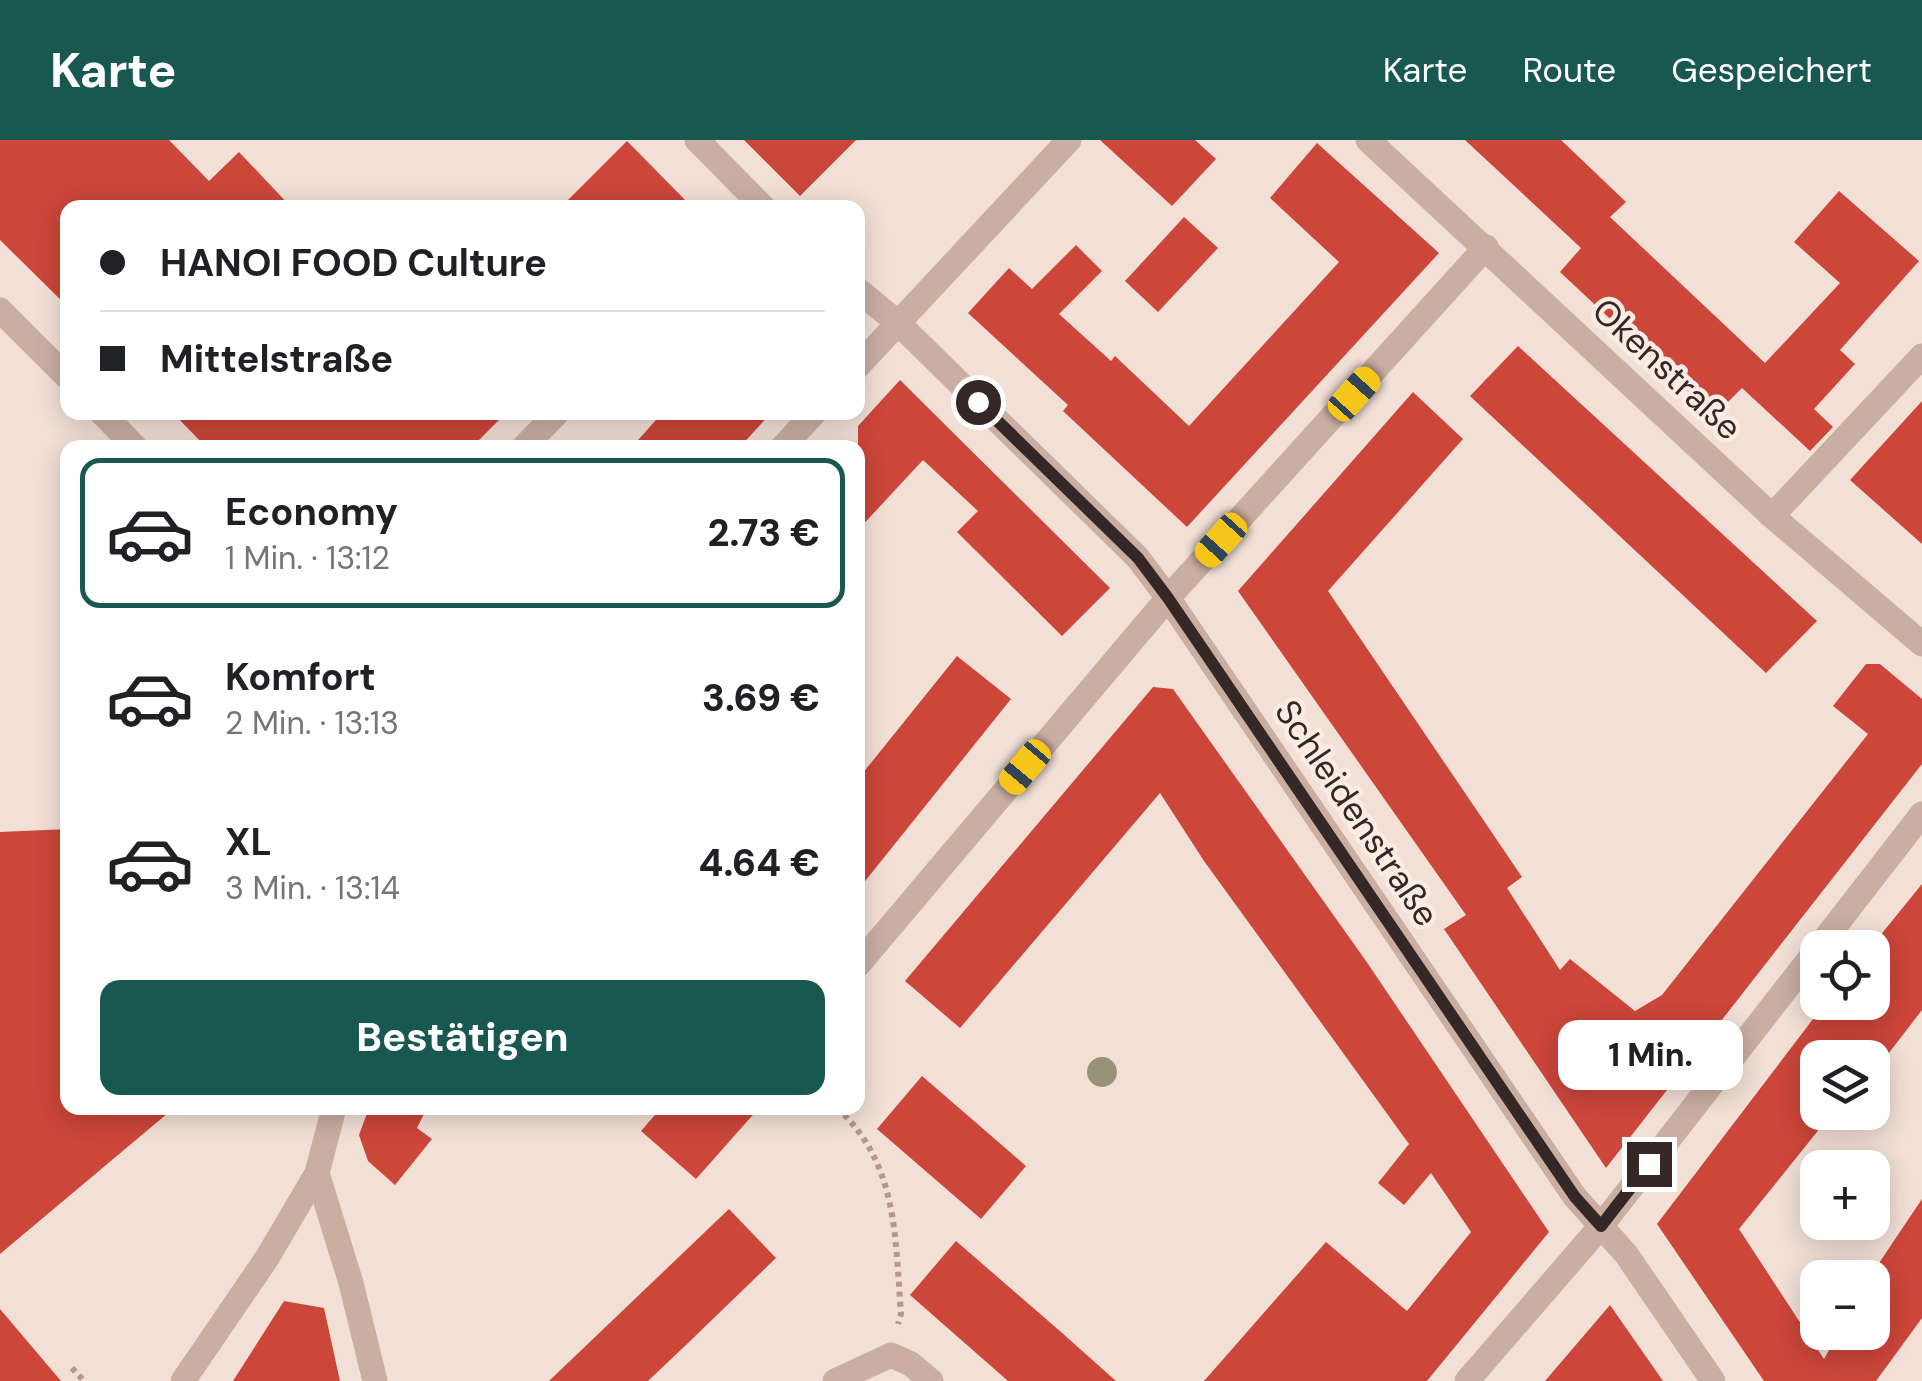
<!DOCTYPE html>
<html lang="de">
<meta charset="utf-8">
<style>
body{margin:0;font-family:"DM Sans",sans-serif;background:#f2f2f2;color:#202124;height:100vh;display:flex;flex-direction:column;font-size:38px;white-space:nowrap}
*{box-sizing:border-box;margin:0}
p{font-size:32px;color:#757577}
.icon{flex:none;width:55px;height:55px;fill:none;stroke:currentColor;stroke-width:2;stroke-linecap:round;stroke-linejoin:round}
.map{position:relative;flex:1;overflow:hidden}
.sheet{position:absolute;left:60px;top:300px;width:805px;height:675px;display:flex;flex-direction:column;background:#fff;border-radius:20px;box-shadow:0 5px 25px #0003}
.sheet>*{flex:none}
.hud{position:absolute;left:60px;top:60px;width:805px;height:220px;border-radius:20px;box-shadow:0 5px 25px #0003;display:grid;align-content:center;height:220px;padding:0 40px;background:#fff}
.buttons{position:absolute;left:1800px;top:790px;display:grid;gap:20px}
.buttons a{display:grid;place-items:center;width:90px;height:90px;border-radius:20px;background:#fff;box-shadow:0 5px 25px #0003;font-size:50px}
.end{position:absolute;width:45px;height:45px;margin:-22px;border:12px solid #342725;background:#fff;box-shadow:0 0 0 5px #fff}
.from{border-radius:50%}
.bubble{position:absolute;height:70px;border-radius:20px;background:#fff;box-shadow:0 5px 25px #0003;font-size:32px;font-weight:800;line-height:70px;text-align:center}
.car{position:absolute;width:30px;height:60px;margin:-30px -15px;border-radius:12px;box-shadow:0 0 8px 2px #0007;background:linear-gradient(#f5c518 24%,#345 0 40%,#f5c518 0 76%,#345 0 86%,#f5c518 0)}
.hud b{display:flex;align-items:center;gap:35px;height:95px;font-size:38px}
.hud b+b{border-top:2px solid #e0e0e0}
.hud i{width:25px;height:25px;background:#202124}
ul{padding:18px 0 0;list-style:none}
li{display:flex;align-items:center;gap:30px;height:150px;margin:0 20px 15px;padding:0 20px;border:5px solid transparent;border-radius:20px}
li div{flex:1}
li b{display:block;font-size:38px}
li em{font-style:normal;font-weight:800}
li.current{border-color:#195851}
li>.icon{width:90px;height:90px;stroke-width:1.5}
.button{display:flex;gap:20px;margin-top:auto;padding:20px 40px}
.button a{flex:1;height:115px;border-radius:20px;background:#195851;color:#fff;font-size:40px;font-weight:800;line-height:115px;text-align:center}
header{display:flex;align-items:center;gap:60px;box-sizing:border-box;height:140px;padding:0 50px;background:#195851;color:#fff}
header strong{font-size:48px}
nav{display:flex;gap:55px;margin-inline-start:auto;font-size:35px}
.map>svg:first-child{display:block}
</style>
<header>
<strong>Karte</strong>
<nav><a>Karte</a><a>Route</a><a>Gespeichert</a></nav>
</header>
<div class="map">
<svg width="1922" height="1241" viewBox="0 0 1922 1241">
<rect width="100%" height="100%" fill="#f2e0d6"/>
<g fill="#cc463a">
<path d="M 0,0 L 169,0 L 209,41 L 239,12 L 292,68 L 68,68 L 68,167 L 0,100 Z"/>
<path d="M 744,0 L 856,0 L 800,56 Z"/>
<path d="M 1100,0 L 1195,0 L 1216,19 L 1172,66 Z"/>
<path d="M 1465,0 L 1561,0 L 1626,62 L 1610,77 L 1765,223 L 1840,143 L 1794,102 L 1839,51 L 1919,121 L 1840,210 L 1855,224 L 1814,269 L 1833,287 L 1810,311 L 1742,248 L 1714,276 L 1560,132 L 1581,108 Z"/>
<path d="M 627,1 L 693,68 L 560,68 Z"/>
<path d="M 1317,3 L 1439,113 L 1187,387 L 1063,271 L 1068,265 L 968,173 L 1009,128 L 1032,149 L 1076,105 L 1102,131 L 1059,174 L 1111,221 L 1115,216 L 1189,286 L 1339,122 L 1270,58 Z"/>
<path d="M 1184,77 L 1218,108 L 1158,172 L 1125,141 Z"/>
<path d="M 1518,206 L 1817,481 L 1766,533 L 1470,256 Z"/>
<path d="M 900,240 L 1110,448 L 1062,496 L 957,392 L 978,371 L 923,320 L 858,390 L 858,286 Z"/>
<path d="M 1413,252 L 1463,299 L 1328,451 L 1522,737 L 1507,748 L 1560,830 L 1570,819 L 1635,871 L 1662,855 L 1868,594 L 1833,566 L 1866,524 L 1880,524 L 1922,559 L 1922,624 L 1606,1028 L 1444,789 L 1466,775 L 1238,451 Z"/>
<path d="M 1922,261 L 1922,404 L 1850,340 Z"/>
<path d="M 172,272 L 507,272 L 471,308 L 207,308 Z"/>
<path d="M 663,272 L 772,272 L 739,308 L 631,308 Z"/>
<path d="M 957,516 L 1011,559 L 858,750 L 858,639 Z"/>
<path d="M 1153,547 L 1173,549 L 1366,821 L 1549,1092 L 1427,1241 L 1204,1241 L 1326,1102 L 1407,1171 L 1471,1092 L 1431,1033 L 1404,1065 L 1378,1043 L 1409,1004 L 1204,721 L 1160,653 L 960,888 L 905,841 Z"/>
<path d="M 68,689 L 68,968 L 174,968 L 0,1114 L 0,692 Z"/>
<path d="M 1922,744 L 1922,870 L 1885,918 L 1876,918 L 1872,922 L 1872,918 L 1818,918 L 1818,972 L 1833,972 L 1739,1089 L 1824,1219 L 1839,1192 L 1872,1192 L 1872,1138 L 1869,1138 L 1922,1059 L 1922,1178 L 1876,1241 L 1764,1241 L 1657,1084 L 1826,862 L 1872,862 L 1870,808 Z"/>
<path d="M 922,936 L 1026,1026 L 981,1079 L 877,989 Z"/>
<path d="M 369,968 L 427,968 L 417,988 L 432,999 L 395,1045 L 368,1021 L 359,995 Z"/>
<path d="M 661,968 L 759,968 L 696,1039 L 641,991 Z"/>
<path d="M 729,1069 L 776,1118 L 687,1204 L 648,1241 L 549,1241 Z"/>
<path d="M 956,1101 L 1061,1192 L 1116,1241 L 1008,1241 L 910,1155 Z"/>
<path d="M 284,1161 L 324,1168 L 340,1241 L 233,1241 Z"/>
<path d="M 1610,1165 L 1663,1241 L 1545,1241 Z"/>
<path d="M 0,1169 L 61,1241 L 0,1241 Z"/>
</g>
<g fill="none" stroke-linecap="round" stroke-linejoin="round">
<g stroke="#b6978c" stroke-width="6" stroke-dasharray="5 5" stroke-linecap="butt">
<path d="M 858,937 L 858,942"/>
<path d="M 837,968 C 898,1023 895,1097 901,1174 L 898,1184"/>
<path d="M 72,1228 L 84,1241"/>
</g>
<g stroke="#caaea2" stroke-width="25">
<path d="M 0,170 L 68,238"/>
<path d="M 101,272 L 136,308"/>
<path d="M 523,308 L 558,272"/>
</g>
<g stroke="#caaea2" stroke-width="25">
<path d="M 697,0 L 764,68"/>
<path d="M 1368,0 L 1772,376 L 1922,504"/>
<path d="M 858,150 L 898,183 L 1138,418 L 1168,458 L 1575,1057 L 1626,1114 L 1713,1241"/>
<path d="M 858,226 L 1069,0"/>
<path d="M 782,308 L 815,272"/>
<path d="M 1772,376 L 1922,216"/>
<path d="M 1818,808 L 1922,674"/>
<path d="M 858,825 L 1168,458 L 1486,107"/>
<path d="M 317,1033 L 351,1143 L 375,1241"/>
<path d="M 183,1241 L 267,1118 L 317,1033 L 334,968"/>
<path d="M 835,1241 L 891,1215 L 911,1224 L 931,1241"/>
<path d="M 1467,1241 L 1601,1086 L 1818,808"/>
</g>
</g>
<circle fill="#969376" cx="1102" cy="932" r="15"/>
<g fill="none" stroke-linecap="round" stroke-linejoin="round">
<path stroke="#342725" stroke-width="12" d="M 978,262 L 1138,418 L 1168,458 L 1575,1057 L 1601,1086 L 1649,1024"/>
</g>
<g text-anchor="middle" stroke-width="9" stroke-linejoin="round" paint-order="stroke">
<g font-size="35" fill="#342725" stroke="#faebe3">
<text transform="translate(1667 229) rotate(43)" y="12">Okenstraße</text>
<text transform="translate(1357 673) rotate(56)" y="12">Schleidenstraße</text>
</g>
</g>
</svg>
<div class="buttons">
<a><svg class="icon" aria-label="locate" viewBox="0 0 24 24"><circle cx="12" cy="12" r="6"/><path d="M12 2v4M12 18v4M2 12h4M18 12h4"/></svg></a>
<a><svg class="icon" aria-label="layers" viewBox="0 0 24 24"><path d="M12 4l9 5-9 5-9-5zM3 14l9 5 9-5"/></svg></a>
<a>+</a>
<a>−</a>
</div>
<i class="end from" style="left:978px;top:262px"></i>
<i class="end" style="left:1649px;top:1024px"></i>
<div class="bubble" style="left:1558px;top:880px;width:185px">1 Min.</div>
<i class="car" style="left:1354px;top:254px;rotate:42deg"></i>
<i class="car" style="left:1221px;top:400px;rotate:222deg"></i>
<i class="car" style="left:1025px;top:627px;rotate:220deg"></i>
<div class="hud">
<b><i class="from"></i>HANOI FOOD Culture</b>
<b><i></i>Mittelstraße</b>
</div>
<section class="sheet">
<ul>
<li class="current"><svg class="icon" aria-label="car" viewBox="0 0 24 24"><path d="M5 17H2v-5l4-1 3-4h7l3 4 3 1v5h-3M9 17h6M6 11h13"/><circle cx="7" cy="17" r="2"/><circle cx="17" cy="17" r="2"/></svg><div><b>Economy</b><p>1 Min. · 13:12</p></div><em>2.73 €</em></li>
<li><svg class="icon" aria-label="car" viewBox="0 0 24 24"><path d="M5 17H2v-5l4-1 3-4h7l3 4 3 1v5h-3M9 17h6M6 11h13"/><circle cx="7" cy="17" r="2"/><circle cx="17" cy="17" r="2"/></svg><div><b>Komfort</b><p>2 Min. · 13:13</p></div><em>3.69 €</em></li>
<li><svg class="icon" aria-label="car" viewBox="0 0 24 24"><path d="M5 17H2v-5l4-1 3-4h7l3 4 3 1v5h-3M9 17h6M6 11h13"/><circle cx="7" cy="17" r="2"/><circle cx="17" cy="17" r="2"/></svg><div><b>XL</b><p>3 Min. · 13:14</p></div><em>4.64 €</em></li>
</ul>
<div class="button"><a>Bestätigen</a></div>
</section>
</div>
